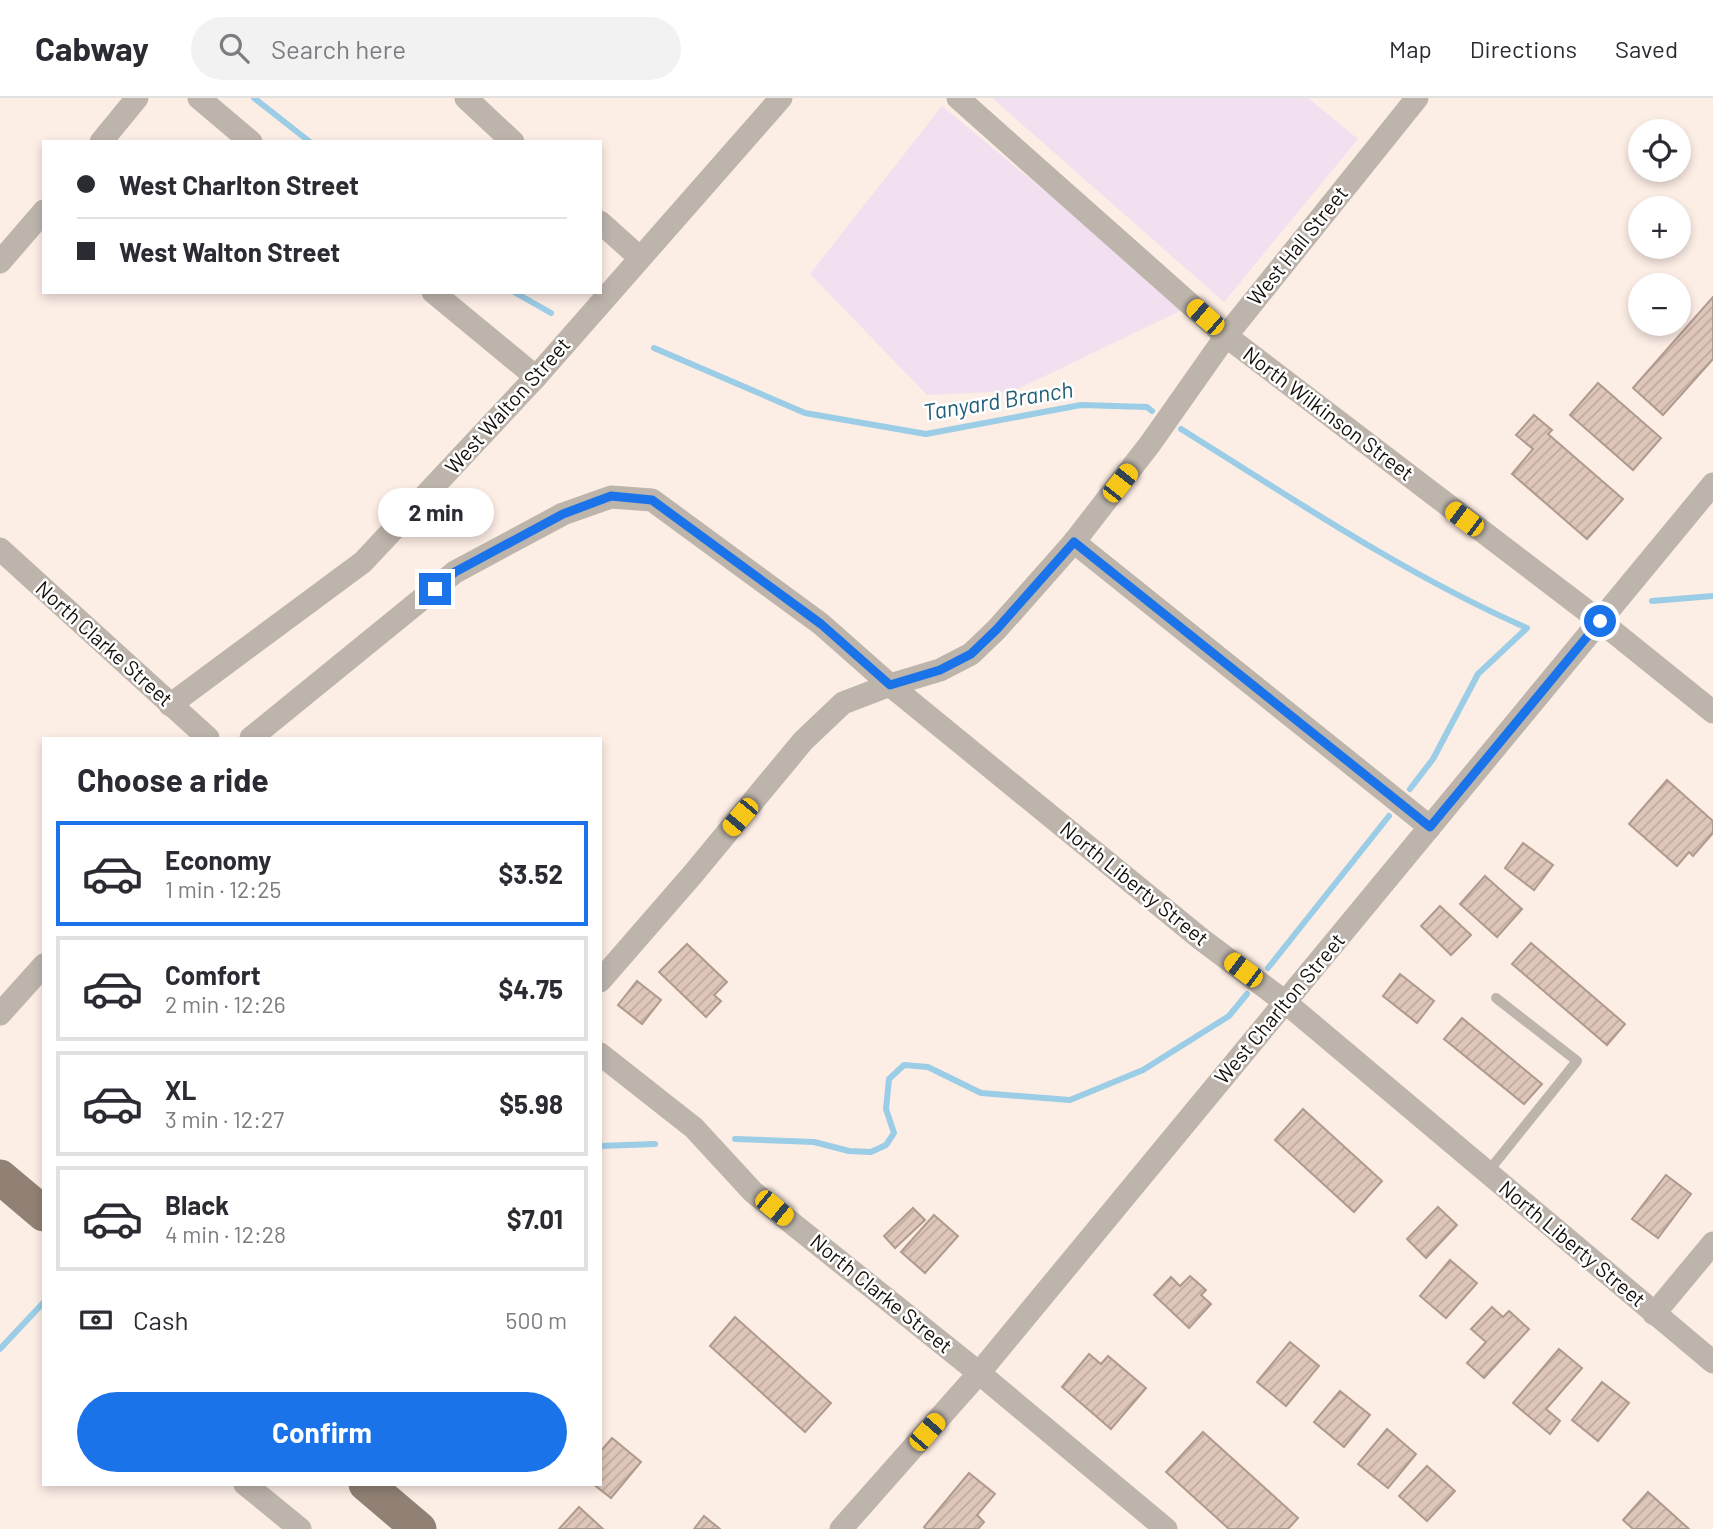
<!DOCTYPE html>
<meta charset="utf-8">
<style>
body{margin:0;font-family:Barlow,sans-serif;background:#f2f2f3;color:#2b2b33;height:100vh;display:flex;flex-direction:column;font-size:26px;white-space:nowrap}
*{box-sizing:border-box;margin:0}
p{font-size:23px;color:#7c7c81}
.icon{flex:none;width:38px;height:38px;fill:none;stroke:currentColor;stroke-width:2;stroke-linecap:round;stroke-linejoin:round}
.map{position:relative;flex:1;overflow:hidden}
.side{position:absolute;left:42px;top:639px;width:560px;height:749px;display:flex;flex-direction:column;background:#fff;border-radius:0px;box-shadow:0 4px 10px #0003}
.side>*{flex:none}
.banner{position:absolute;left:42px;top:42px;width:560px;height:154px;border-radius:0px;box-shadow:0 4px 10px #0003;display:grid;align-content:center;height:154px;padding:0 35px;background:#fff}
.controls{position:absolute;left:1628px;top:21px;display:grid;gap:14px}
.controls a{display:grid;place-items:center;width:63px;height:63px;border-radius:50%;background:#fff;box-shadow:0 4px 10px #0003;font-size:35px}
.end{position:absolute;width:32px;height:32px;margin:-16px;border:9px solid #1a73e8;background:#fff;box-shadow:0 0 0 4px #fff}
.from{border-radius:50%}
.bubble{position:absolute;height:49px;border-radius:24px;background:#fff;box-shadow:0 4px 10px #0003;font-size:23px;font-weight:700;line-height:49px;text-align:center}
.car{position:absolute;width:21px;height:42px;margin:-21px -10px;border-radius:9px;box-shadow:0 0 5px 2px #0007;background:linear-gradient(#f5c518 24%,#345 0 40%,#f5c518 0 76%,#345 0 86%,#f5c518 0)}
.banner b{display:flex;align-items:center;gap:24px;height:66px;font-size:26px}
.banner b+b{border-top:2px solid #e1e1e2}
.banner i{width:18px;height:18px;background:#2b2b33}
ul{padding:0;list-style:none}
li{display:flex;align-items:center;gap:21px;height:105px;margin:0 14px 10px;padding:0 21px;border:4px solid #e1e1e2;border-radius:0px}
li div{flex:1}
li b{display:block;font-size:26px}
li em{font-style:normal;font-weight:700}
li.current{border-color:#1a73e8}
li>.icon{width:63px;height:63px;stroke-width:1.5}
h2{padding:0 35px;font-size:32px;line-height:84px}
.pay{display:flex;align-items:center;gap:18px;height:77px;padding:0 35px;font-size:26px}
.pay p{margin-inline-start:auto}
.button{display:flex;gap:14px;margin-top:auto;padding:14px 35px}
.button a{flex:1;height:80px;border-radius:42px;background:#1a73e8;color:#fff;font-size:28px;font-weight:700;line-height:80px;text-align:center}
header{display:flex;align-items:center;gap:42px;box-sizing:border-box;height:98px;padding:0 35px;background:#fff;border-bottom:2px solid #e1e1e2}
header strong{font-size:33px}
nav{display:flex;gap:38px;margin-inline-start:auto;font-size:24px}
.search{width:490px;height:63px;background:#f2f2f3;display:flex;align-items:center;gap:18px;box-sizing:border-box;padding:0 24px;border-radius:38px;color:#7c7c81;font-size:26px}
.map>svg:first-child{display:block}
</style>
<header>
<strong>Cabway</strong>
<div class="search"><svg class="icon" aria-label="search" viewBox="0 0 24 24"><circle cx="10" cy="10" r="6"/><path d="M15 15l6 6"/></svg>Search here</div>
<nav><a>Map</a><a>Directions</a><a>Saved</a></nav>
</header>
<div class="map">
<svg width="1713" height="1431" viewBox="0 0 1713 1431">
<defs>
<pattern id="building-hatch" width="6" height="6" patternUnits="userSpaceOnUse" patternTransform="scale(1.75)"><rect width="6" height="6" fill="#dfc6ba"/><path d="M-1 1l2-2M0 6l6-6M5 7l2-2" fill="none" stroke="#bfa99f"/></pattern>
</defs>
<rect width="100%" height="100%" fill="#fcede5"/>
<g fill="#f2e0f1">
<path d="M 992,0 L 1308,0 L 1358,41 L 1224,204 Z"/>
<path d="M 942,8 L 1186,210 L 1014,293 L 927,297 L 810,176 Z"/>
</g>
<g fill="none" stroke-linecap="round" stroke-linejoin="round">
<g stroke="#9bcde6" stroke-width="6">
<path d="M 254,0 L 310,44"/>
<path d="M 514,194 L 551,215"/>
<path d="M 654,250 L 805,315 L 926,336 L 1081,307 L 1147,309 L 1152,313"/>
<path d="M 1181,331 C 1293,401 1406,477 1527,530 L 1478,576 L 1433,661 L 1410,691"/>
<path d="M 1652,503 L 1713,498"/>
<path d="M 1268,870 L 1389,718"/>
<path d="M 735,1041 L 814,1044 L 849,1053 L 871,1054 L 886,1047 L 894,1035 L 886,1011 L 889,981 L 904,967 L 928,969 L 981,995 L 1070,1002 L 1143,972 L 1229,918 L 1247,896"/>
<path d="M 600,1048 L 655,1046"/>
<path d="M 0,1251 L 44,1204"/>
</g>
</g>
<g fill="url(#building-hatch)" stroke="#b0998d" stroke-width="2">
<path d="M 1713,199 L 1713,261 L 1663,317 L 1633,290 Z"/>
<path d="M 1598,285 L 1661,340 L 1633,372 L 1570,317 Z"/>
<path d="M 1534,317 L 1552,332 L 1548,336 L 1623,401 L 1587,441 L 1512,376 L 1533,351 L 1516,337 Z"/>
<path d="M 1667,682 L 1713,723 L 1713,735 L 1693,758 L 1689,754 L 1677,768 L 1629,726 Z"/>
<path d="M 1523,745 L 1553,767 L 1534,792 L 1505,770 Z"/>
<path d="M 1485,778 L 1522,811 L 1497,839 L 1460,806 Z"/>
<path d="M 1440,808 L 1471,837 L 1451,857 L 1421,828 Z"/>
<path d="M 1531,845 L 1625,926 L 1607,947 L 1512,866 Z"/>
<path d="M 687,846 L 727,884 L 714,897 L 721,903 L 706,919 L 659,874 Z"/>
<path d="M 1400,876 L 1434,903 L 1417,925 L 1383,898 Z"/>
<path d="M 637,883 L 661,902 L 642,926 L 618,907 Z"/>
<path d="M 1462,920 L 1542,986 L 1524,1006 L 1444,941 Z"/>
<path d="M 1303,1011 L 1382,1083 L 1354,1114 L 1275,1042 Z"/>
<path d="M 1666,1077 L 1691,1096 L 1658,1140 L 1632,1121 Z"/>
<path d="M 1438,1109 L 1457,1127 L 1426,1160 L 1407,1141 Z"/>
<path d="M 913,1110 L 925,1122 L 895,1150 L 884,1138 Z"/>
<path d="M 934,1117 L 958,1138 L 925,1175 L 901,1154 Z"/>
<path d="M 1450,1162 L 1477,1185 L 1446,1220 L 1420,1198 Z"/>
<path d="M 1190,1178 L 1206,1192 L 1201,1197 L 1211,1206 L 1189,1230 L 1154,1197 L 1171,1179 L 1180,1188 Z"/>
<path d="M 1492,1209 L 1503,1219 L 1509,1213 L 1529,1231 L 1484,1280 L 1467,1265 L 1486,1244 L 1471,1231 Z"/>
<path d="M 735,1219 L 831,1305 L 805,1334 L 710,1248 Z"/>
<path d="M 1290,1244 L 1319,1268 L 1286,1308 L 1257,1284 Z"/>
<path d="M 1559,1251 L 1582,1270 L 1546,1311 L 1560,1323 L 1550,1336 L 1513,1305 Z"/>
<path d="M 1089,1256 L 1101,1266 L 1108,1258 L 1146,1290 L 1111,1331 L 1062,1289 Z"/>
<path d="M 1602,1284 L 1629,1305 L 1598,1343 L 1572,1322 Z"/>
<path d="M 1340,1293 L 1370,1317 L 1344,1349 L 1314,1324 Z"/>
<path d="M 1387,1331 L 1416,1356 L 1388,1390 L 1358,1366 Z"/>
<path d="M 1203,1334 L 1298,1420 L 1288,1431 L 1229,1431 L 1166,1374 Z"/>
<path d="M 612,1340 L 641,1364 L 611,1400 L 593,1386 L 600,1386 L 600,1354 Z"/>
<path d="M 1427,1368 L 1455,1393 L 1427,1423 L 1399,1398 Z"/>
<path d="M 969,1375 L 995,1396 L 977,1417 L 984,1424 L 978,1431 L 926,1431 L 924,1429 Z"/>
<path d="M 1648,1394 L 1689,1431 L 1633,1431 L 1623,1422 Z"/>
<path d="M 579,1409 L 603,1431 L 559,1431 Z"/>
<path d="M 704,1418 L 720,1431 L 694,1431 Z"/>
</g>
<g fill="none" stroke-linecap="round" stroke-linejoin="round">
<path stroke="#bdb4ac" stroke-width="10" d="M 1487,1075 L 1577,963 L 1496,900"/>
<g stroke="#bdb4ac" stroke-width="23">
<path d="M 199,0 L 251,44"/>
<path d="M 466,0 L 513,44"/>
<path d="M 958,0 L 1226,238 L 1600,523 L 1713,614"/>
<path d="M 101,44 L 137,0"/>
<path d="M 600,124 L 639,159"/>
<path d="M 0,164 L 44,113"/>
<path d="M 433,194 L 536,279"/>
<path d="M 1074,444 L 1430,729"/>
<path d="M 0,451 L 208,640"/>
<path d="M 170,607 L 363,464 L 536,279 L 781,0"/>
<path d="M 251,640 L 455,474 L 563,416 L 611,399 L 652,402 L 821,526 L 890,587 L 1201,841 L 1285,904 L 1713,1264"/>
<path d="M 600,883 L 693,776 L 803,643 L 843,605 L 890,587 L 940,572 L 971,556 L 997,531 L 1074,444 L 1150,346 L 1226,238 L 1417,0"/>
<path d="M 0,916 L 44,867"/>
<path d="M 600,956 L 694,1030 L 753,1094 L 979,1275 L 1166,1431"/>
<path d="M 1654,1216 L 1713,1145"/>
<path d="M 245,1386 L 300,1431"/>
<path d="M 841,1431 L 979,1275 L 1713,386"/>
</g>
<g stroke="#918174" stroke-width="35">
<path d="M 0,1079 L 44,1116"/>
<path d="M 366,1386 L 419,1431"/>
</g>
</g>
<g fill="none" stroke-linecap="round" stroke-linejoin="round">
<path stroke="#1a73e8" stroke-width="9" d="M 435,491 L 455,474 L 563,416 L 611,398 L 652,402 L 821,526 L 890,587 L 940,572 L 971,556 L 997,531 L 1074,444 L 1430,729 L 1600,523"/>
</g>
<g text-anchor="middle" stroke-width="5" stroke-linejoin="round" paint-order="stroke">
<g font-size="21" fill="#170f0b" stroke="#fff">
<text transform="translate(1298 148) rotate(-51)" y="7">West Hall Street</text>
<text transform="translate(508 308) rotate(-48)" y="7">West Walton Street</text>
<text transform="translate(1328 316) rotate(37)" y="7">North Wilkinson Street</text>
<text transform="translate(104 546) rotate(42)" y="7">North Clarke Street</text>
<text transform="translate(1134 786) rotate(39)" y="7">North Liberty Street</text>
<text transform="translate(1280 911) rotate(-50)" y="7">West Charlton Street</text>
<text transform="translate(1572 1146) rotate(40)" y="7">North Liberty Street</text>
<text transform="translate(881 1196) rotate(39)" y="7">North Clarke Street</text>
</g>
<g font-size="23" font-style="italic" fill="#205d76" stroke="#fff">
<text transform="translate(998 303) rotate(-9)" y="8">Tanyard Branch</text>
</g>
</g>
</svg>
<div class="controls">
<a><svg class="icon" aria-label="locate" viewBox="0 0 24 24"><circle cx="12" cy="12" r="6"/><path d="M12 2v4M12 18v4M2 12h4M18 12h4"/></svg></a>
<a>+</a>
<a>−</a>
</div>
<i class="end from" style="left:1600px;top:523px"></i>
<i class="end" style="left:435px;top:491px"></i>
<div class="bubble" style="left:378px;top:390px;width:116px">2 min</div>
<i class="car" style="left:1205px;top:219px;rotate:311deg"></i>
<i class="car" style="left:1120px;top:385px;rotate:38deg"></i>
<i class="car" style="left:1464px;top:421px;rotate:307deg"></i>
<i class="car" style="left:740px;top:719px;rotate:220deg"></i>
<i class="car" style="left:1243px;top:872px;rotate:307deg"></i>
<i class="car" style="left:774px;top:1110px;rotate:129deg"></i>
<i class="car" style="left:927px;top:1334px;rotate:41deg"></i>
<div class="banner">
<b><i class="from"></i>West Charlton Street</b>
<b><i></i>West Walton Street</b>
</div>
<section class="side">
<h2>Choose a ride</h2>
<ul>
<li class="current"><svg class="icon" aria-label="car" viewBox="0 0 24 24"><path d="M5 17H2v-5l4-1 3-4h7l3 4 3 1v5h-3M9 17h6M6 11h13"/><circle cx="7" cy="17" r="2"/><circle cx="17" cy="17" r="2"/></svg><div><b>Economy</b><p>1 min · 12:25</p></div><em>$3.52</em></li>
<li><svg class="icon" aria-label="car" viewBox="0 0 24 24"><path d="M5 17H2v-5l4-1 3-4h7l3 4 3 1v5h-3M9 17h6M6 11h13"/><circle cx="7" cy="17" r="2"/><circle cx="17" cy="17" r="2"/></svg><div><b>Comfort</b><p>2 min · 12:26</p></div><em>$4.75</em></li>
<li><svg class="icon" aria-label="car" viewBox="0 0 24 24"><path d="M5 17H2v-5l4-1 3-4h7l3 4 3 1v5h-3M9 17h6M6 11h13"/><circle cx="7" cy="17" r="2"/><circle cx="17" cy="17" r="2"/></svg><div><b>XL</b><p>3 min · 12:27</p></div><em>$5.98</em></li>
<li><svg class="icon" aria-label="car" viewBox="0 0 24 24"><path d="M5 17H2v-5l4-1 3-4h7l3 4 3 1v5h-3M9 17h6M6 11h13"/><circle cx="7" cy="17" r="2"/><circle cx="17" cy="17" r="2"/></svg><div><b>Black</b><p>4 min · 12:28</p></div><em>$7.01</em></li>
</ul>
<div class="pay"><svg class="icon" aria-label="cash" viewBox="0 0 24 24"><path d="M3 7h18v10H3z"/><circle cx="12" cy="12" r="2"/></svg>Cash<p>500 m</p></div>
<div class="button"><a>Confirm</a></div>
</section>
</div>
